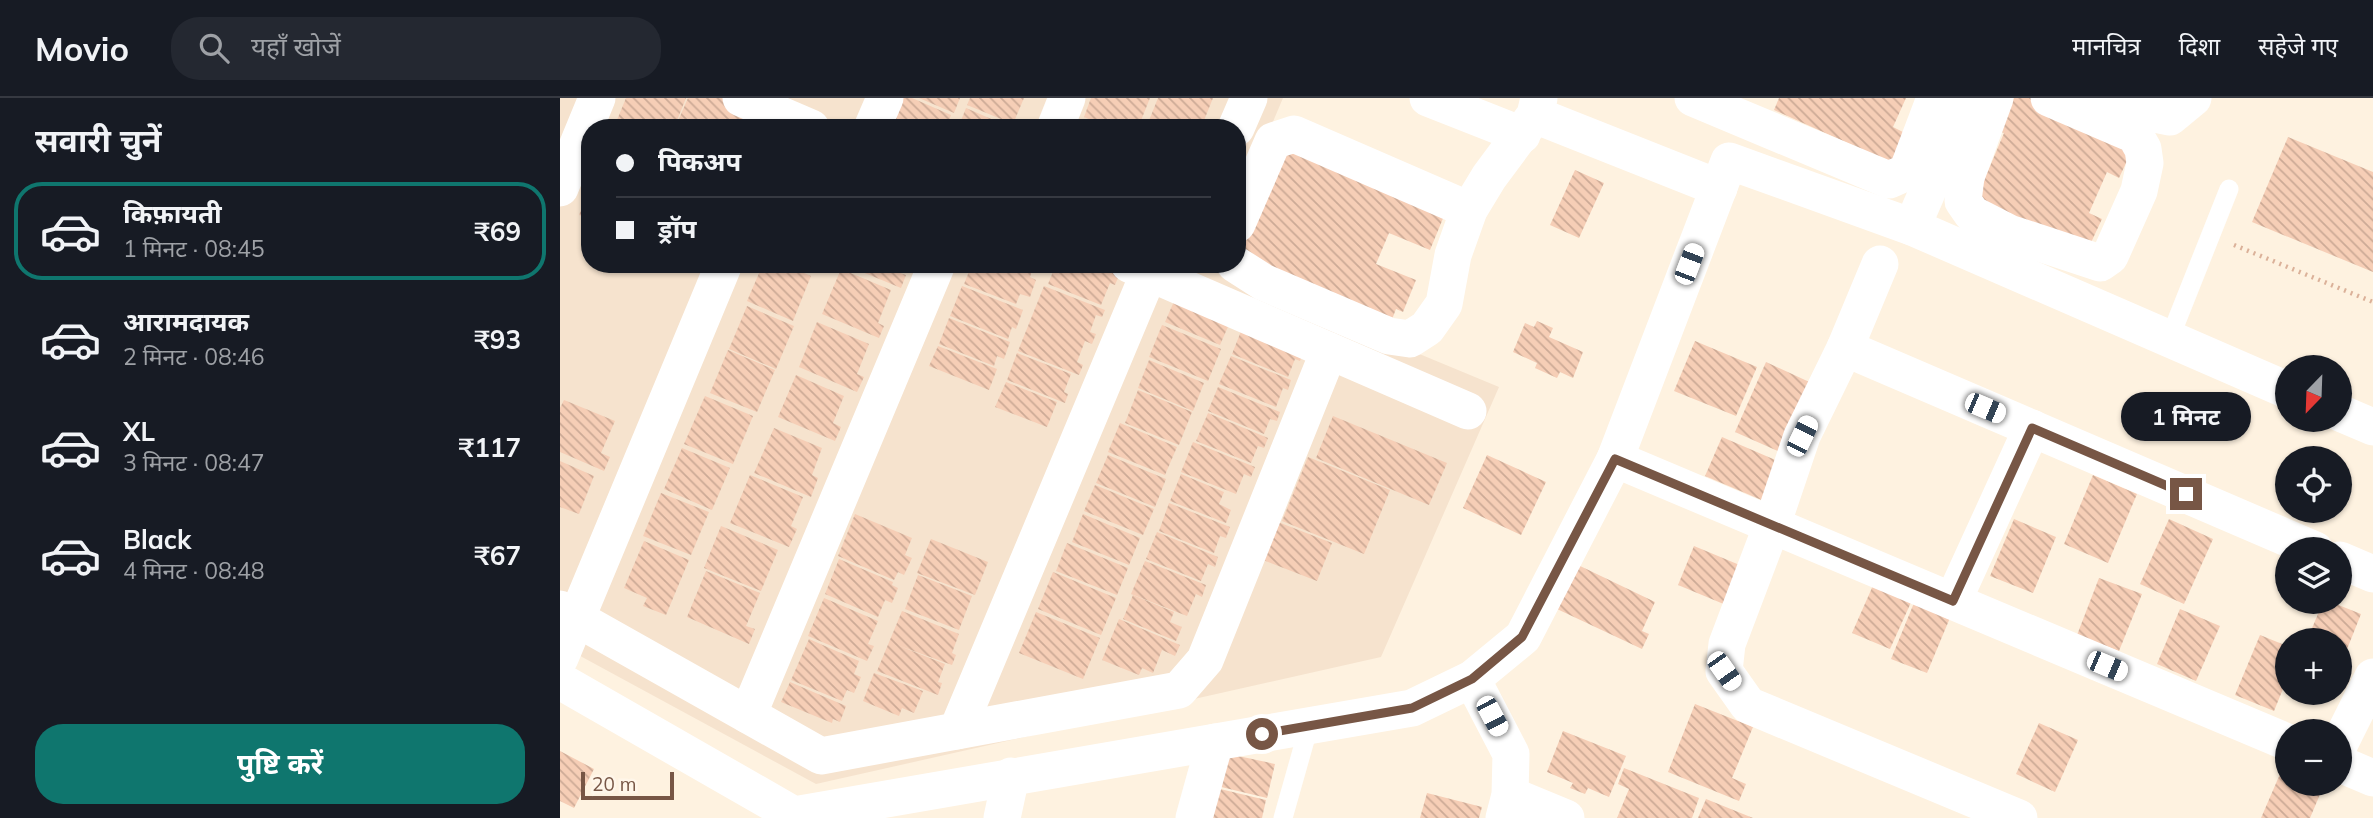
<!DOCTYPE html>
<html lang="hi">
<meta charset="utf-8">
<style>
body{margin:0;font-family:Mulish,"Noto Sans Devanagari",sans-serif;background:#242831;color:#f1f3f6;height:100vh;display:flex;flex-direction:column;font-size:26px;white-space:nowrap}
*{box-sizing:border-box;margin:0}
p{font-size:23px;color:#9ea1a6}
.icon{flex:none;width:38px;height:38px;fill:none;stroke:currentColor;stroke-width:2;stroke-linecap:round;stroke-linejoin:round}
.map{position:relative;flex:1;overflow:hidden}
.drawer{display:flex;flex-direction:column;background:#171b24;width:560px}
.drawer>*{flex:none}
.banner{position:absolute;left:21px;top:21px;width:665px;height:154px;border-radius:28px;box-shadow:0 2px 5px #0004;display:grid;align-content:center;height:154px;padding:0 35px;background:#171b24}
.needle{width:46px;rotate:203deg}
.tools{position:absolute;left:1715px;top:257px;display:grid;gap:14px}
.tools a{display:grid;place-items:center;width:77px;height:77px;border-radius:50%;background:#171b24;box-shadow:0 2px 5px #0004;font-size:35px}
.scale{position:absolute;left:21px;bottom:18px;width:93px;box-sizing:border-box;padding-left:7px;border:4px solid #775645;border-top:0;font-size:19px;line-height:24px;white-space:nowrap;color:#775645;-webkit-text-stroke:5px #fff6e9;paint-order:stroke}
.end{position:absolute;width:32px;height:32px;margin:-16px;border:9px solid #775645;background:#fff;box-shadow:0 0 0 4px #fff}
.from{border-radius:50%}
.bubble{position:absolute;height:49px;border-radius:24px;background:#171b24;box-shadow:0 2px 5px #0004;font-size:23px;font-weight:700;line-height:49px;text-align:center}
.car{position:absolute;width:21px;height:42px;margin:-21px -10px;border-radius:9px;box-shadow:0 0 5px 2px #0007;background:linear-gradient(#fff 24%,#345 0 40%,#fff 0 76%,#345 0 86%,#fff 0)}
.banner b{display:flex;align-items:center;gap:24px;height:66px;font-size:26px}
.banner b+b{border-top:2px solid #363941}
.banner i{width:18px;height:18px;background:#f1f3f6}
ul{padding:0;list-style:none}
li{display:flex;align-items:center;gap:21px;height:98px;margin:0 14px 10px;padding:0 21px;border:4px solid transparent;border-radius:28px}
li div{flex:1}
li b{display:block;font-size:26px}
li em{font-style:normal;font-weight:700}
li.active{border-color:#0f766e}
li>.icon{width:63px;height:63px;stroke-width:1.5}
h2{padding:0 35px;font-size:32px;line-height:84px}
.action{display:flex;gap:14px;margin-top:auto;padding:14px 35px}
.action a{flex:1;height:80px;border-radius:28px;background:#0f766e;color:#fff;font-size:28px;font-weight:700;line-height:80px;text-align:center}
header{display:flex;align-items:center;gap:42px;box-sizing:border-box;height:98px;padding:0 35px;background:#171b24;border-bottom:2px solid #363941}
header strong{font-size:33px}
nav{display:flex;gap:38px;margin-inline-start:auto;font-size:24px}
.search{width:490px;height:63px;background:#242831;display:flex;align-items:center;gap:18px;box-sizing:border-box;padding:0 24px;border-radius:28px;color:#9ea1a6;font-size:26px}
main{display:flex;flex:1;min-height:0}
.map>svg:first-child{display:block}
</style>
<header>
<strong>Movio</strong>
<div class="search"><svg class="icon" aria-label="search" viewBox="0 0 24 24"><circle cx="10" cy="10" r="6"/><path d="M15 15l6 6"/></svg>यहाँ खोजें</div>
<nav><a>मानचित्र</a><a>दिशा</a><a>सहेजे गए</a></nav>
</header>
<main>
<section class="drawer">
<h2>सवारी चुनें</h2>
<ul>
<li class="active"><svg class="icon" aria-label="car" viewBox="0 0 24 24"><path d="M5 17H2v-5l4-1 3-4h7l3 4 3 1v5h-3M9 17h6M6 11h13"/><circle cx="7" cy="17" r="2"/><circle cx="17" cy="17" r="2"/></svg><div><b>किफ़ायती</b><p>1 मिनट · 08:45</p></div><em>₹69</em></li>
<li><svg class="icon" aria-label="car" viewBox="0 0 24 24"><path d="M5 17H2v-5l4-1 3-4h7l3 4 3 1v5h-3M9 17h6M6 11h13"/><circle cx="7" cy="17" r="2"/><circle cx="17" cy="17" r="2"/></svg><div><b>आरामदायक</b><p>2 मिनट · 08:46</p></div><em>₹93</em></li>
<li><svg class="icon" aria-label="car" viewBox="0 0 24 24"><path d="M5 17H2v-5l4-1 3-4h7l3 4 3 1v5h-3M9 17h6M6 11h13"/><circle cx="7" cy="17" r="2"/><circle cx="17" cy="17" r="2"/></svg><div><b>XL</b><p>3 मिनट · 08:47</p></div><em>₹117</em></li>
<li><svg class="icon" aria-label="car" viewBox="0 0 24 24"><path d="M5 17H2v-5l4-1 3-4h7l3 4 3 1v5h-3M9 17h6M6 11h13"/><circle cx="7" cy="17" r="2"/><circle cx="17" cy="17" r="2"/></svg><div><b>Black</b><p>4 मिनट · 08:48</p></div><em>₹67</em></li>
</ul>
<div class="action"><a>पुष्टि करें</a></div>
</section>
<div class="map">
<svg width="1813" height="720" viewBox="0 0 1813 720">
<defs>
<pattern id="building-back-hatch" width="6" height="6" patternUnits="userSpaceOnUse" patternTransform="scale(1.75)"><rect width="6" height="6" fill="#f6ceb6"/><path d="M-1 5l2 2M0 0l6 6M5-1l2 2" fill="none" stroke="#ccaa96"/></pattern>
</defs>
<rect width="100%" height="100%" fill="#fef2e0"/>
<path fill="#f6e3ce" d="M 0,0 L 723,0 L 677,109 L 677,30 L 30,30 L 30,166 L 653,166 L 652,170 L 939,289 L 821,559 L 256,686 L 0,547 Z"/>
<g fill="url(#building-back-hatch)">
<path d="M 66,0 L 126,0 L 114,30 L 77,30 L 57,22 Z"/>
<path d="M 128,0 L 176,0 L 191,6 L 181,30 L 115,30 Z"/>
<path d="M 339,0 L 352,0 L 391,17 L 386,30 L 350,30 L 330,21 Z"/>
<path d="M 359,0 L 400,0 L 394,15 Z"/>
<path d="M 410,0 L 464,0 L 453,26 L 407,7 Z"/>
<path d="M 531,0 L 590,0 L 578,30 L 550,30 L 524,19 Z"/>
<path d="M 598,0 L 653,0 L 641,30 L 586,30 Z"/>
<path d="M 1219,0 L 1346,0 L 1333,29 L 1345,35 L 1332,65 L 1214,12 Z"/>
<path d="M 1454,0 L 1472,0 L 1575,46 L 1559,80 L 1547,74 L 1529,115 L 1542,121 L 1528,151 L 1410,99 L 1428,73 L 1444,35 L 1439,33 Z"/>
<path d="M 406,10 L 452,30 L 398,30 Z"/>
<path d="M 1728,39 L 1813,74 L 1813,174 L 1692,124 Z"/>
<path d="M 717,46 L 884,118 L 870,152 L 829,135 L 816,166 L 856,182 L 843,214 L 836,211 L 831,224 L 678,162 L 686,144 L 679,141 Z"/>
<path d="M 1015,72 L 1044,85 L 1019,140 L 990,127 Z"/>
<path d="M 30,90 L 30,121 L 19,117 Z"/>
<path d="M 203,166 L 223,166 L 251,178 L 233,223 L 187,203 Z"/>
<path d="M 283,166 L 344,166 L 340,175 L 346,177 L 341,190 Z"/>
<path d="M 412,166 L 456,166 L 472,172 L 470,179 L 476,182 L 470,199 L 460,196 L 456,206 L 404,186 Z"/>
<path d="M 496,166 L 554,166 L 562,170 L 555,187 L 550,185 L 541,207 L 488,186 Z"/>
<path d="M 281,171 L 331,192 L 318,225 L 324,228 L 319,240 L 262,216 Z"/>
<path d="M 402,188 L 463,212 L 456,231 L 452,229 L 448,241 L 390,218 Z"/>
<path d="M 484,188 L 545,212 L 542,219 L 536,217 L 530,234 L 536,236 L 532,246 L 525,243 L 517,264 L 523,267 L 519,277 L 458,253 Z"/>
<path d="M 619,192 L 674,215 L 660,247 L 605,224 Z"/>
<path d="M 187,208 L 234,228 L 216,271 L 169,251 Z"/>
<path d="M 389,220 L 450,244 L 444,261 L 437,258 L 434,268 L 379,246 Z"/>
<path d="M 685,223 L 746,248 L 740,263 L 735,261 L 728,279 L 672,256 Z"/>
<path d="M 977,223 L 993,230 L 989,239 L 1023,254 L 1013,280 L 1000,274 L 997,280 L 975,270 L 977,265 L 953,254 L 965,225 L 974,229 Z"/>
<path d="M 257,224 L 309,246 L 297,276 L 304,279 L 297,294 L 239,269 Z"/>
<path d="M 602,227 L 661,251 L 648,283 L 589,259 Z"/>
<path d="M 1135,243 L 1197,269 L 1176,318 L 1114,293 Z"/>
<path d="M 378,248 L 437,271 L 429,292 L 369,268 Z"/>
<path d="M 168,252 L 215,272 L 197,314 L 150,295 Z"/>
<path d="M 457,255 L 511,276 L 504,294 L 508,296 L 505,305 L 447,282 Z"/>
<path d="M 671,258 L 731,282 L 728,292 L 723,290 L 716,309 L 659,286 Z"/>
<path d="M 589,262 L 644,285 L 633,313 L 578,290 Z"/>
<path d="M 1206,264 L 1258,288 L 1227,357 L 1175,334 Z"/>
<path d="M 236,277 L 284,298 L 273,325 L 281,329 L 275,343 L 218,319 Z"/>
<path d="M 446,284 L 497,304 L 487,329 L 435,309 Z"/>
<path d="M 658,289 L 720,314 L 717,323 L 710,321 L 704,336 L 648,313 Z"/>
<path d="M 578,292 L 632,314 L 619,347 L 565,325 Z"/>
<path d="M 145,298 L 193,318 L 173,366 L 124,346 Z"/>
<path d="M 4,302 L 55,323 L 41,355 L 50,359 L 44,373 L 0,354 L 0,310 Z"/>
<path d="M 648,315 L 708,340 L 704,350 L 698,348 L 691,365 L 636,343 Z"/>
<path d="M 773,318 L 887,365 L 869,407 L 756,360 Z"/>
<path d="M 560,325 L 617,349 L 605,377 L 548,354 Z"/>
<path d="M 214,330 L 262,350 L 252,377 L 258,380 L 251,399 L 194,375 Z"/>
<path d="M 1162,339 L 1227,367 L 1211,406 L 1145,378 Z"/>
<path d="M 633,344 L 695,369 L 691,379 L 684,376 L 676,396 L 621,374 Z"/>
<path d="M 122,350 L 170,370 L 152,412 L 104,391 Z"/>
<path d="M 548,357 L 606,381 L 595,409 L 536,385 Z"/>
<path d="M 927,357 L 986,384 L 961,437 L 903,410 Z"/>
<path d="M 748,359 L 830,392 L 804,456 L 722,423 Z"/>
<path d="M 0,363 L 34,378 L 19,416 L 0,409 Z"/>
<path d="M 621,376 L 664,394 L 659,406 L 671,412 L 666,425 L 610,403 Z"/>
<path d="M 190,377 L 243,399 L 231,428 L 237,431 L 229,449 L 170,425 Z"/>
<path d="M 1533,377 L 1577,396 L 1548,465 L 1504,446 Z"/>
<path d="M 535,387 L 594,411 L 583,437 L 524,413 Z"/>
<path d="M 101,395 L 149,414 L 131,457 L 83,438 Z"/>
<path d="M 609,405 L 670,429 L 666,440 L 660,438 L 654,455 L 599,433 Z"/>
<path d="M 295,416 L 352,440 L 345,457 L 352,460 L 344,477 L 338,474 L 334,482 L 278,458 Z"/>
<path d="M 523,416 L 580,440 L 569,467 L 512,444 Z"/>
<path d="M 1454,421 L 1496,439 L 1473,495 L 1430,478 Z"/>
<path d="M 1609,421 L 1653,441 L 1624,506 L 1580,486 Z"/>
<path d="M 718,424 L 772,445 L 757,483 L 703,462 Z"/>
<path d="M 161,428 L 218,452 L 201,493 L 144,470 Z"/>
<path d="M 597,434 L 658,459 L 655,469 L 648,466 L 641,483 L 586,461 Z"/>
<path d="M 371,441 L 428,464 L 415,497 L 357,475 Z"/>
<path d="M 84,443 L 129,462 L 106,517 L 83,508 L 87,500 L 64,490 Z"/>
<path d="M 507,445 L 568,470 L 557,497 L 496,473 Z"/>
<path d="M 1134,448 L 1182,468 L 1166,507 L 1118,487 Z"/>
<path d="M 279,461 L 333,484 L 332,487 L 338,490 L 332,505 L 325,502 L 318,519 L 265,496 Z"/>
<path d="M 585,463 L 646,487 L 642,499 L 636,496 L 627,518 L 571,496 Z"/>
<path d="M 1018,467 L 1095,504 L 1082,533 L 1089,536 L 1082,551 L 997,511 Z"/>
<path d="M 146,473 L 200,495 L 186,528 L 195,531 L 189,546 L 127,519 Z"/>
<path d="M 493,474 L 556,500 L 541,537 L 478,511 Z"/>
<path d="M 358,477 L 412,498 L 399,532 L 345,511 Z"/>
<path d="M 1539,480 L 1582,496 L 1559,553 L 1517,537 Z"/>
<path d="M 1315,483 L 1353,500 L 1330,551 L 1292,535 Z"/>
<path d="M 573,497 L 614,514 L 610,524 L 622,529 L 616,543 L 563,521 Z"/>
<path d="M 264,500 L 318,523 L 308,546 L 314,548 L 307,563 L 248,538 Z"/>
<path d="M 1356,500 L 1392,515 L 1367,575 L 1331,561 Z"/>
<path d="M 1763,504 L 1771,504 L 1801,516 L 1780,569 L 1780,542 L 1747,542 Z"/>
<path d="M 1620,511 L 1660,528 L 1636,583 L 1597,566 Z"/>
<path d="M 342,513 L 399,536 L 392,555 L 396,557 L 392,567 L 337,547 L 385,566 L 378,584 L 382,585 L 378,597 L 317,573 Z"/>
<path d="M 476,514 L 540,540 L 523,581 L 459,555 Z"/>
<path d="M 559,521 L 620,547 L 615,558 L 602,552 L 593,575 L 582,570 L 579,577 L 542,562 Z"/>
<path d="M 1700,537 L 1727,548 L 1727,581 L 1714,613 L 1675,597 Z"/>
<path d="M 249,541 L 299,563 L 294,576 L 301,579 L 294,595 L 287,592 L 282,603 L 231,582 Z"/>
<path d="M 314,575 L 363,593 L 354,615 L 342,610 L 339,618 L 303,603 Z"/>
<path d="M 230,584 L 286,608 L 280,624 L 273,621 L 272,625 L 221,604 Z"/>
<path d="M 1135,606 L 1193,629 L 1172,680 L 1186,686 L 1179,703 L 1108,674 Z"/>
<path d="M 1479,625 L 1518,642 L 1495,694 L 1456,676 Z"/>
<path d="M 1003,633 L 1066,658 L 1049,699 L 1028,690 L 1025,696 L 1010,690 L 1013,685 L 987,674 Z"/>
<path d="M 0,653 L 34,671 L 14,710 L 0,703 Z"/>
<path d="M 664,655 L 715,666 L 707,700 L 657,688 Z"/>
<path d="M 1064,670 L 1139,700 L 1132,720 L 1057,720 L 1069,691 L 1058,686 Z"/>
<path d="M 1720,676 L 1727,679 L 1727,686 L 1744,686 L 1761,694 L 1750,720 L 1701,720 Z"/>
<path d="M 656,690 L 706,702 L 702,720 L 649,720 Z"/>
<path d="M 867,695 L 922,709 L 919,720 L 860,720 Z"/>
<path d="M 1146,701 L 1193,720 L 1138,720 Z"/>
</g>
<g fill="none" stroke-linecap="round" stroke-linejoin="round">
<path stroke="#dbb199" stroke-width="4.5" stroke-dasharray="2 5" stroke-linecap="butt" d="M 1674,147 L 1813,204"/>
<g stroke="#fff" stroke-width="19">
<path d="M 1609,242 L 1669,91"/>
<path d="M 723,720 L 749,628"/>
</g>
<g stroke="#fff" stroke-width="37">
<path d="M 181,0 L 251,30"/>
<path d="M 868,0 L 962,37"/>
<path d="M 1133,0 L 1329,82 L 1347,74 L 1375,0"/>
<path d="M 1435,0 L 1406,79 L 1403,103 L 1412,116 L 1449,135 L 1540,165 L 1550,158 L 1579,93 L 1585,65 L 1583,51 L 1575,37 L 1489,0"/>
<path d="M 1544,0 L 1565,10 L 1610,19 L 1633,0"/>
<path d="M 975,17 L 1159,90"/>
<path d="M 312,30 L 325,0"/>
<path d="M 495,30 L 507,0"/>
<path d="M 676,30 L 689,0"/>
<path d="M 0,90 L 37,0"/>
<path d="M 677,126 L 713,43 L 734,36 L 909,112"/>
<path d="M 1352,129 L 1408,0"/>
<path d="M 569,166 L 908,313"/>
<path d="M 675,166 L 703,184 L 829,238 L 850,241 L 867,230 L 884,206 L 893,157 L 909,112 L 929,79 L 975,17 L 979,0"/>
<path d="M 1320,166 L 1285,250 L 1242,338 L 1212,427 L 1167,546 L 1164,573 L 1188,607 L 1459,720"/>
<path d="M 1285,250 L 1755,452"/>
<path d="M 1780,315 L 1813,329"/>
<path d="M 1055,361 L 1727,644"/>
<path d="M 1780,462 L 1813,476"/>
<path d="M 1393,503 L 1472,330"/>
<path d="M 0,511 L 261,658 L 619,592 L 645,562 L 769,253"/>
<path d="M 0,560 L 164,166"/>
<path d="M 912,581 L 951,656 L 950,697 L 944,720"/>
<path d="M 0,583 L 234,717 L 852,610 L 912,581 L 963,539 L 1055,361 L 1169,63 L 1352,129 L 1727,292"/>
<path d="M 188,617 L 377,166"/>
<path d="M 397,633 L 589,175"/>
<path d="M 1780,645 L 1813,579"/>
<path d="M 1780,666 L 1813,680"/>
<path d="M 950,697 L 1006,720"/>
<path d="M 442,720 L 451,678"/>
<path d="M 634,720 L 655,644"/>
</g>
</g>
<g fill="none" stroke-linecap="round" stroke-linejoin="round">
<path stroke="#775645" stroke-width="9" d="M 702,636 L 852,610 L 912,581 L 962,539 L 1055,361 L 1393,503 L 1472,330 L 1626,396"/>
</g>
</svg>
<div class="tools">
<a><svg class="needle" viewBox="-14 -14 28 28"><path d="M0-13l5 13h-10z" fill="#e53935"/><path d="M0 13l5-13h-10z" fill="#9ea1a6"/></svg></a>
<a><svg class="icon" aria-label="locate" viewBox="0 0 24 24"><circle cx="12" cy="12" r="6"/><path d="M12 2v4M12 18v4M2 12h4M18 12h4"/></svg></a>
<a><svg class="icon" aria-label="layers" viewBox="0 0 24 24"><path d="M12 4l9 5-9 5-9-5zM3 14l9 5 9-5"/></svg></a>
<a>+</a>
<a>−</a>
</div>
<div class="scale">20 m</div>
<i class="end from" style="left:702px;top:636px"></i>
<i class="end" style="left:1626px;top:396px"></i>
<div class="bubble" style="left:1561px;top:294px;width:130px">1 मिनट</div>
<i class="car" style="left:1129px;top:166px;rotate:21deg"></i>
<i class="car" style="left:1425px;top:310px;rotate:113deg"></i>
<i class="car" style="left:1242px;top:338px;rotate:26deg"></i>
<i class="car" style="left:1547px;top:568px;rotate:113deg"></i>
<i class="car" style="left:1164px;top:573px;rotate:145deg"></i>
<i class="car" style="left:932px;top:618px;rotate:152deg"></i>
<div class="banner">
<b><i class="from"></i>पिकअप</b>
<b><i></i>ड्रॉप</b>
</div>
</div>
</main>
